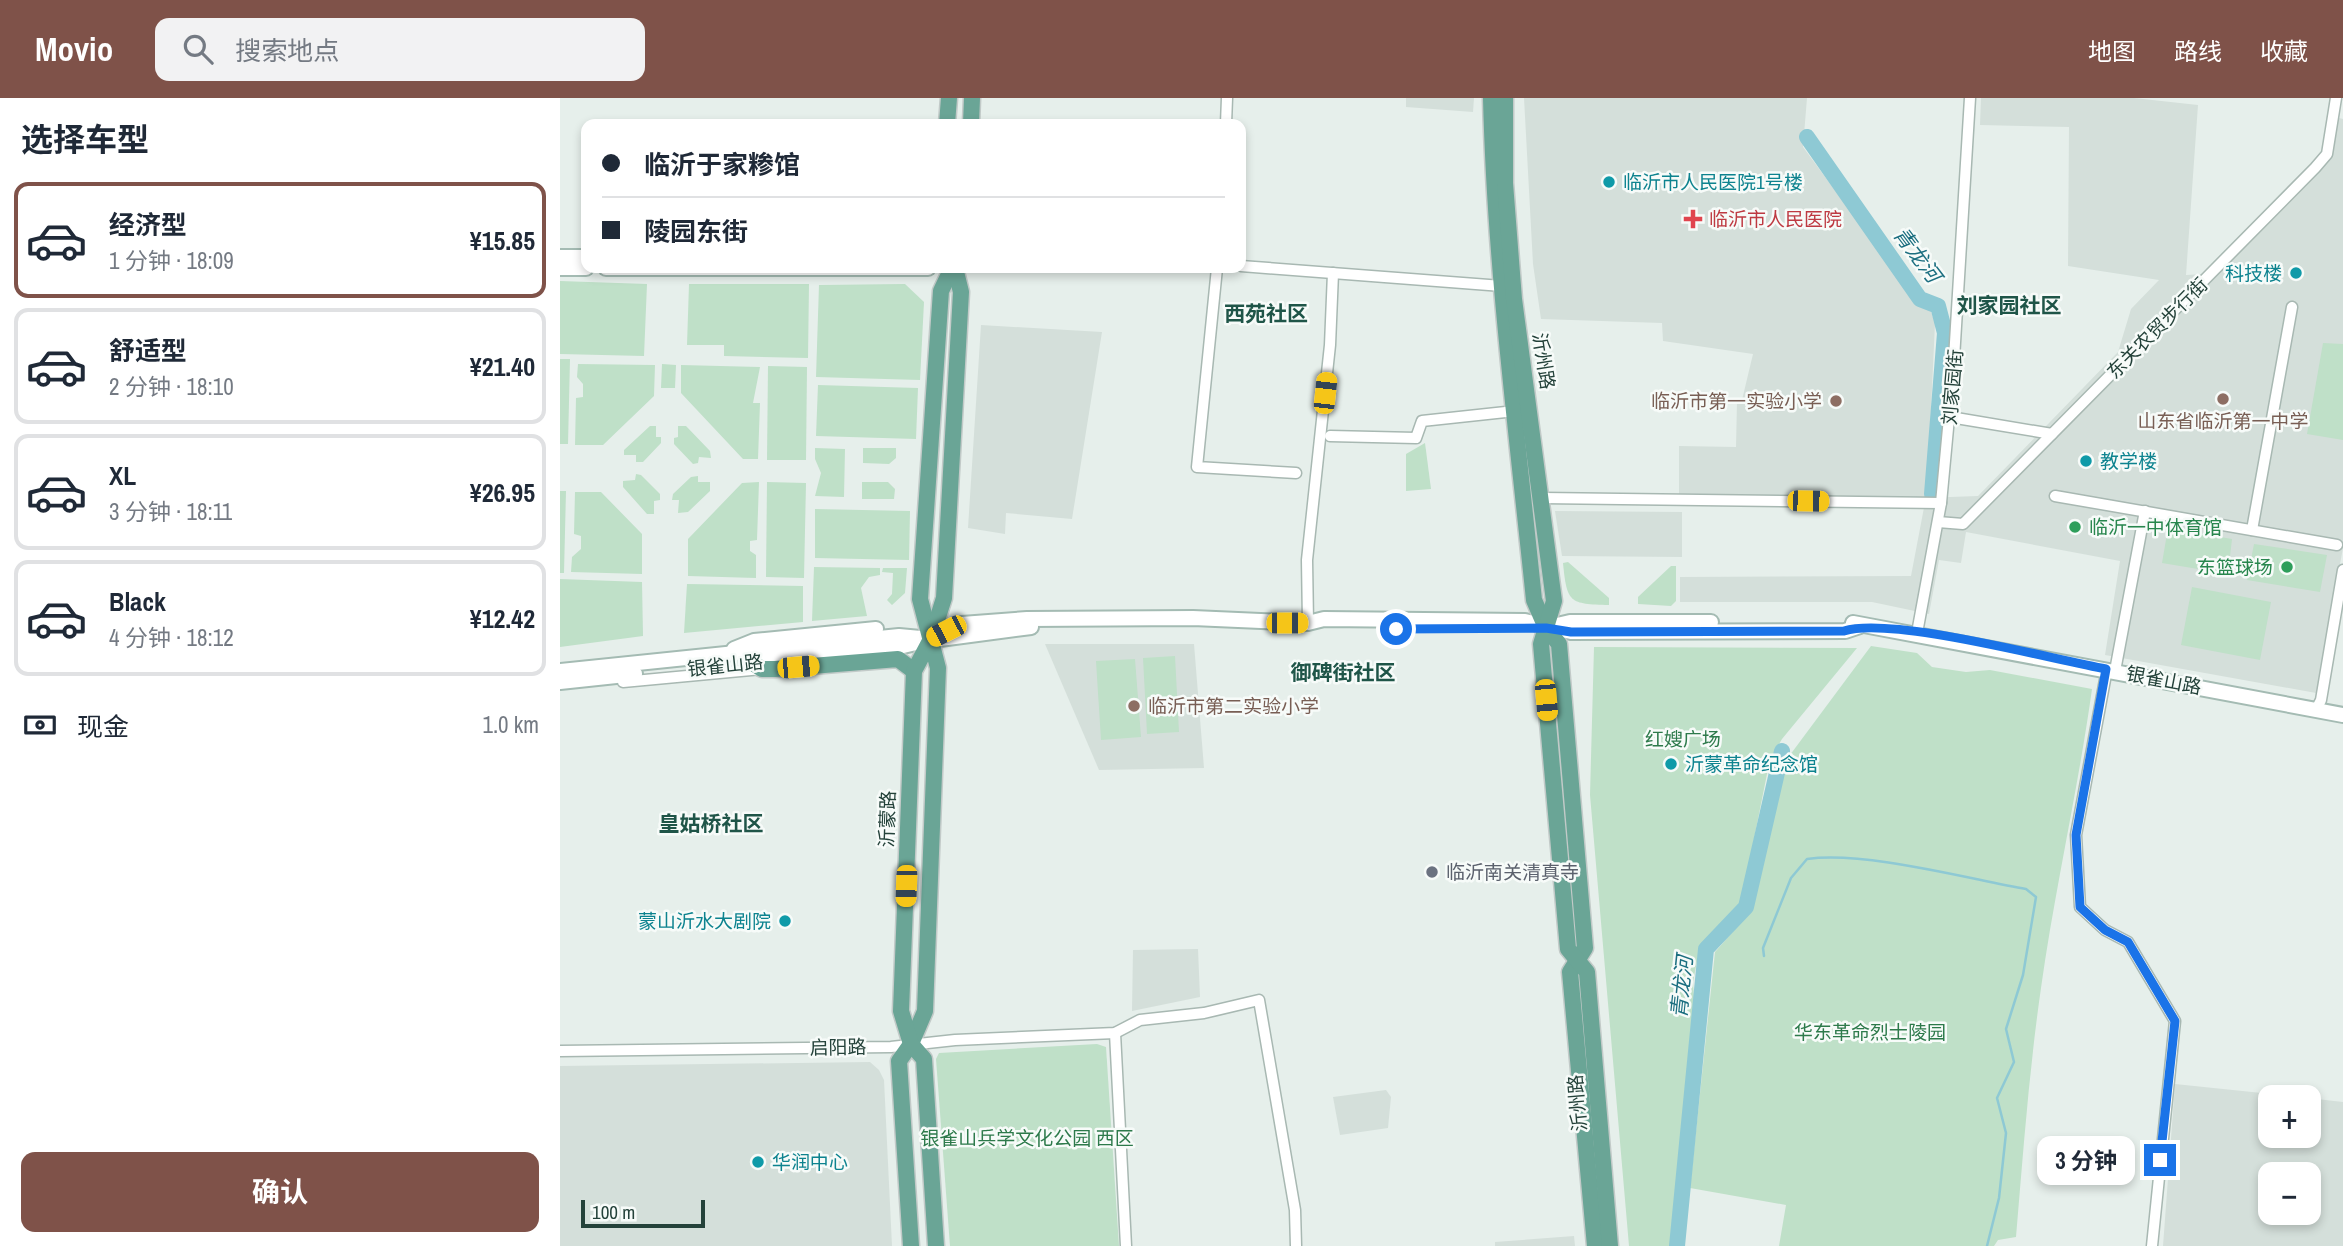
<!DOCTYPE html>
<html lang="zh">
<meta charset="utf-8">
<style>
body{margin:0;font-family:"Archivo Narrow","Noto Sans SC",sans-serif;background:#f2f2f3;color:#1f2937;height:100vh;display:flex;flex-direction:column;font-size:26px;white-space:nowrap}
*{box-sizing:border-box;margin:0}
p{font-size:23px;color:#747a83}
.icon{flex:none;width:38px;height:38px;fill:none;stroke:currentColor;stroke-width:2;stroke-linecap:round;stroke-linejoin:round}
.map{position:relative;flex:1;overflow:hidden}
.details{display:flex;flex-direction:column;background:#fff;width:560px}
.details>*{flex:none}
.top-card{position:absolute;left:21px;top:21px;width:665px;height:154px;border-radius:14px;box-shadow:0 4px 10px #0003;display:grid;align-content:center;height:154px;padding:0 21px;background:#fff}
.buttons{position:absolute;left:1698px;top:987px;display:grid;gap:14px}
.buttons a{display:grid;place-items:center;width:63px;height:63px;border-radius:14px;background:#fff;box-shadow:0 4px 10px #0003;font-size:35px}
.scale{position:absolute;left:21px;bottom:18px;width:124px;box-sizing:border-box;padding-left:7px;border:4px solid #24423a;border-top:0;font-size:19px;line-height:24px;white-space:nowrap;color:#24423a;-webkit-text-stroke:5px #f7fbf9;paint-order:stroke}
.end{position:absolute;width:32px;height:32px;margin:-16px;border:9px solid #1a73e8;background:#fff;box-shadow:0 0 0 4px #fff}
.from{border-radius:50%}
.bubble{position:absolute;height:49px;border-radius:14px;background:#fff;box-shadow:0 4px 10px #0003;font-size:23px;font-weight:700;line-height:49px;text-align:center}
.car{position:absolute;width:21px;height:42px;margin:-21px -10px;border-radius:9px;box-shadow:0 0 5px 2px #0007;background:linear-gradient(#f5c518 24%,#345 0 40%,#f5c518 0 76%,#345 0 86%,#f5c518 0)}
.top-card b{display:flex;align-items:center;gap:24px;height:66px;font-size:26px}
.top-card b+b{border-top:2px solid #e0e1e3}
.top-card i{width:18px;height:18px;background:#1f2937}
ul{padding:0;list-style:none}
li{display:flex;align-items:center;gap:21px;height:116px;margin:0 14px 10px;padding:0 7px;border:4px solid #e0e1e3;border-radius:14px}
li div{flex:1}
li b{display:block;font-size:26px}
li em{font-style:normal;font-weight:700}
li.on{border-color:#7f5249}
li>.icon{width:63px;height:63px;stroke-width:1.5}
h2{padding:0 21px;font-size:32px;line-height:84px}
.pay{display:flex;align-items:center;gap:18px;height:77px;padding:0 21px;font-size:26px}
.pay p{margin-inline-start:auto}
.action{display:flex;gap:14px;margin-top:auto;padding:14px 21px}
.action a{flex:1;height:80px;border-radius:14px;background:#7f5249;color:#fff;font-size:28px;font-weight:700;line-height:80px;text-align:center}
header{display:flex;align-items:center;gap:42px;box-sizing:border-box;height:98px;padding:0 35px;background:#7f5249;color:#fff}
header strong{font-size:33px}
nav{display:flex;gap:38px;margin-inline-start:auto;font-size:24px}
.search{width:490px;height:63px;background:#f2f2f3;display:flex;align-items:center;gap:18px;box-sizing:border-box;padding:0 24px;border-radius:14px;color:#747a83;font-size:26px}
main{display:flex;flex:1;min-height:0}
.map>svg:first-child{display:block}
</style>
<header>
<strong>Movio</strong>
<div class="search"><svg class="icon" aria-label="search" viewBox="0 0 24 24"><circle cx="10" cy="10" r="6"/><path d="M15 15l6 6"/></svg>搜索地点</div>
<nav><a>地图</a><a>路线</a><a>收藏</a></nav>
</header>
<main>
<section class="details">
<h2>选择车型</h2>
<ul>
<li class="on"><svg class="icon" aria-label="car" viewBox="0 0 24 24"><path d="M5 17H2v-5l4-1 3-4h7l3 4 3 1v5h-3M9 17h6M6 11h13"/><circle cx="7" cy="17" r="2"/><circle cx="17" cy="17" r="2"/></svg><div><b>经济型</b><p>1 分钟 · 18:09</p></div><em>¥15.85</em></li>
<li><svg class="icon" aria-label="car" viewBox="0 0 24 24"><path d="M5 17H2v-5l4-1 3-4h7l3 4 3 1v5h-3M9 17h6M6 11h13"/><circle cx="7" cy="17" r="2"/><circle cx="17" cy="17" r="2"/></svg><div><b>舒适型</b><p>2 分钟 · 18:10</p></div><em>¥21.40</em></li>
<li><svg class="icon" aria-label="car" viewBox="0 0 24 24"><path d="M5 17H2v-5l4-1 3-4h7l3 4 3 1v5h-3M9 17h6M6 11h13"/><circle cx="7" cy="17" r="2"/><circle cx="17" cy="17" r="2"/></svg><div><b>XL</b><p>3 分钟 · 18:11</p></div><em>¥26.95</em></li>
<li><svg class="icon" aria-label="car" viewBox="0 0 24 24"><path d="M5 17H2v-5l4-1 3-4h7l3 4 3 1v5h-3M9 17h6M6 11h13"/><circle cx="7" cy="17" r="2"/><circle cx="17" cy="17" r="2"/></svg><div><b>Black</b><p>4 分钟 · 18:12</p></div><em>¥12.42</em></li>
</ul>
<div class="pay"><svg class="icon" aria-label="cash" viewBox="0 0 24 24"><path d="M3 7h18v10H3z"/><circle cx="12" cy="12" r="2"/></svg>现金<p>1.0 km</p></div>
<div class="action"><a>确认</a></div>
</section>
<div class="map">
<svg width="1783" height="1148" viewBox="0 0 1783 1148">
<rect width="100%" height="100%" fill="#e6efeb"/>
<g fill="#d4dfda" fill-rule="evenodd">
<path d="M 846,0 L 914,0 L 913,14 L 846,9 Z"/>
<path d="M 964,0 L 1247,0 L 1243,49 L 1358,205 L 1370,211 L 1375,225 L 1367,398 L 1390,399 L 1418,398 L 1558,254 L 1571,211 L 1599,182 L 1508,168 L 1509,29 L 1420,27 L 1421,0 L 1574,0 L 1638,7 L 1626,177 L 1643,176 L 1763,52 L 1767,17 L 1783,21 L 1783,450 L 1756,595 L 1545,557 L 1560,463 L 1406,434 L 1401,465 L 1379,462 L 1369,516 L 1312,504 L 1120,504 L 1120,479 L 1351,478 L 1366,399 L 1119,396 L 1119,348 L 1176,349 L 1177,304 L 1182,302 L 1193,256 L 1103,243 L 1102,225 L 981,221 L 973,166 Z"/>
<path d="M 421,227 L 542,234 L 512,421 L 446,415 L 445,436 L 408,430 Z"/>
<path d="M 995,413 L 1122,414 L 1122,459 L 1002,458 Z"/>
<path d="M 485,546 L 634,546 L 644,670 L 539,672 Z"/>
<path d="M 638,851 L 640,899 L 572,913 L 573,852 Z"/>
<path d="M 310,964 L 319,972 L 324,982 L 332,1148 L 0,1148 L 0,968 Z"/>
<path d="M 1615,986 L 1740,999 L 1710,999 L 1710,1038 L 1748,1038 L 1748,1000 L 1783,1004 L 1783,1148 L 1603,1148 ZM 1710,1076 L 1748,1076 L 1748,1115 L 1710,1115 Z"/>
<path d="M 826,992 L 831,999 L 828,1030 L 780,1037 L 773,999 Z"/>
<path d="M 1014,1138 L 1015,1148 L 935,1148 L 935,1144 Z"/>
</g>
<g fill="#bfe0c8">
<path d="M 0,183 L 87,186 L 84,258 L 0,256 Z"/>
<path d="M 129,186 L 249,186 L 248,260 L 164,258 L 164,247 L 127,247 Z"/>
<path d="M 345,186 L 364,204 L 360,282 L 256,279 L 259,187 Z"/>
<path d="M 1763,245 L 1783,246 L 1783,342 L 1747,336 Z"/>
<path d="M 0,261 L 10,261 L 8,346 L 0,346 Z"/>
<path d="M 18,266 L 95,267 L 94,298 L 43,347 L 15,347 L 16,300 L 23,299 L 23,286 L 17,279 Z"/>
<path d="M 102,266 L 116,267 L 115,290 L 101,290 Z"/>
<path d="M 121,267 L 200,269 L 193,305 L 200,305 L 198,361 L 183,361 L 121,295 Z"/>
<path d="M 208,268 L 247,269 L 246,362 L 207,362 Z"/>
<path d="M 258,287 L 358,290 L 356,341 L 256,338 Z"/>
<path d="M 90,328 L 96,328 L 96,339 L 101,339 L 101,345 L 83,364 L 76,364 L 76,357 L 64,357 L 64,352 Z"/>
<path d="M 118,328 L 126,328 L 150,353 L 151,360 L 139,359 L 138,365 L 133,366 L 114,346 L 114,340 L 118,339 Z"/>
<path d="M 865,345 L 871,391 L 846,393 L 846,356 Z"/>
<path d="M 255,350 L 285,351 L 284,399 L 255,398 L 261,375 L 255,361 Z"/>
<path d="M 303,350 L 336,350 L 336,360 L 329,366 L 303,365 Z"/>
<path d="M 76,376 L 81,377 L 100,396 L 100,402 L 94,403 L 94,416 L 87,416 L 63,389 L 63,383 L 75,382 Z"/>
<path d="M 138,378 L 138,384 L 150,384 L 150,393 L 128,414 L 118,415 L 119,402 L 112,402 L 113,396 L 131,379 Z"/>
<path d="M 199,384 L 197,442 L 190,443 L 190,453 L 196,457 L 196,480 L 128,478 L 128,441 L 182,385 Z"/>
<path d="M 207,384 L 246,385 L 244,480 L 206,479 Z"/>
<path d="M 302,384 L 328,384 L 335,391 L 334,401 L 302,401 Z"/>
<path d="M 0,393 L 6,393 L 4,475 L 0,475 Z"/>
<path d="M 15,394 L 41,394 L 82,436 L 82,476 L 11,474 L 12,459 L 21,451 L 21,438 L 14,436 Z"/>
<path d="M 255,411 L 350,413 L 349,462 L 255,460 Z"/>
<path d="M 1608,430 L 1672,441 L 1668,476 L 1602,465 Z"/>
<path d="M 1694,446 L 1767,457 L 1760,494 L 1687,482 Z"/>
<path d="M 1008,464 L 1049,500 L 1049,507 C 1009,506 1007,505 1003,465 Z"/>
<path d="M 1111,468 L 1116,468 L 1116,503 L 1111,508 L 1078,506 L 1078,499 Z"/>
<path d="M 254,469 L 320,470 L 320,477 L 309,479 L 301,490 L 307,518 L 252,523 Z"/>
<path d="M 323,470 L 347,470 L 345,495 L 332,507 L 327,502 L 332,496 L 333,475 L 322,474 Z"/>
<path d="M 0,481 L 82,484 L 83,538 L 0,549 Z"/>
<path d="M 127,486 L 243,488 L 243,524 L 124,535 Z"/>
<path d="M 1632,489 L 1711,504 L 1700,562 L 1621,547 Z"/>
<path d="M 1311,548 L 1357,555 L 1372,569 L 1406,574 L 1430,572 L 1532,591 C 1518,692 1495,790 1481,890 C 1469,973 1463,1056 1456,1139 L 1438,1142 L 1434,1148 L 1219,1148 L 1226,1107 L 1130,1090 L 1155,854 L 1192,812 L 1227,661 Z"/>
<path d="M 1034,549 L 1297,550 L 1222,641 L 1210,661 L 1181,806 L 1140,847 L 1133,884 L 1134,899 L 1110,1148 L 1069,1148 L 1030,697 Z"/>
<path d="M 615,558 L 619,634 L 587,636 L 583,560 Z"/>
<path d="M 575,561 L 581,639 L 541,642 L 536,563 Z"/>
<path d="M 537,946 L 546,949 L 559,1148 L 390,1148 L 376,961 L 379,955 Z"/>
</g>
<g fill="none" stroke-linecap="round" stroke-linejoin="round">
<path stroke="#8ec9d4" stroke-width="2.5" d="M 1204,858 L 1203,850 L 1231,780 L 1247,761 C 1306,753 1405,780 1466,791 L 1476,799 L 1463,877 L 1446,931 L 1454,964 L 1437,1000 L 1446,1035 L 1439,1100 L 1427,1148"/>
<g stroke="#8ec9d4" stroke-width="16">
<path d="M 1247,39 L 1360,201 L 1378,208 L 1385,235 L 1372,396"/>
<path d="M 1117,1148 L 1146,851 L 1186,809 L 1222,653"/>
</g>
<g stroke="#a8b8b2" stroke-width="13">
<g id="street">
<path d="M 666,26 L 667,0"/>
<path d="M 681,168 L 942,188"/>
<path d="M 657,170 L 637,369 L 736,375"/>
<path d="M 1390,319 L 1492,336"/>
<path d="M 770,338 L 856,340 L 862,323 L 955,313"/>
<path d="M 1495,398 L 1777,447"/>
<path d="M 982,400 L 1381,405"/>
<path d="M 1378,424 L 1403,426 L 1755,70 L 1767,56 L 1776,0"/>
<path d="M 1692,432 L 1732,209"/>
<path d="M 748,525 L 747,462 L 770,247 L 773,175"/>
<path d="M 1357,535 L 1381,405 L 1393,277 L 1410,0"/>
<path d="M 1547,571 L 1516,737 L 1520,809 L 1545,832 L 1568,844 L 1615,923 L 1592,1148"/>
<path d="M 1555,573 L 1585,413"/>
<path d="M 63,584 L 202,571"/>
<path d="M 1756,612 L 1761,602 L 1783,472"/>
<path d="M 555,935 L 566,1148"/>
<path d="M 0,953 L 331,949 L 395,942 L 555,935 L 580,922 L 644,915 L 699,902 L 735,1112 L 736,1148"/>
</g>
</g>
<g stroke="#a4bbb3" stroke-width="18">
<g id="secondary">
<path d="M 0,159 L 26,159"/>
<path d="M 0,170 L 26,170"/>
<path d="M 46,170 L 368,170"/>
<path d="M 1293,525 L 1783,617"/>
<path d="M 993,528 L 1010,524 L 1151,524"/>
<path d="M 380,541 L 471,529"/>
<path d="M 174,551 L 194,543 L 316,531"/>
<path d="M 186,564 L 339,549 L 360,544"/>
<path d="M 0,573 L 339,538 L 371,541 L 402,526 L 467,521 L 633,520 L 748,525 L 764,521 L 965,523 L 1011,534 L 1285,533 L 1300,528"/>
<path d="M 0,584 L 75,576"/>
</g>
</g>
<g stroke="#c2cac8" stroke-width="19">
<g id="primary">
<path d="M 931,0 C 935,168 957,335 974,502 L 986,530 L 999,546 L 1025,850 L 1010,874 L 1035,1148"/>
<path d="M 945,0 L 945,85 L 954,201 L 994,503 L 981,546 L 1008,851 L 1027,874 L 1050,1148"/>
<path d="M 387,26 L 389,0"/>
<path d="M 411,26 L 412,0"/>
<path d="M 191,564 L 202,571 L 215,571 L 338,561 L 354,573"/>
<path d="M 351,1148 L 339,963 L 351,946 L 365,913 L 378,570 L 360,501 L 381,193 L 392,170"/>
<path d="M 376,1148 L 364,961 L 351,946 L 341,913 L 354,573 L 371,541 L 384,500 L 401,194 L 395,170"/>
</g>
</g>
<use href="#street" stroke="#fff" stroke-width="10"/>
<use href="#secondary" stroke="#fff" stroke-width="14"/>
<use href="#primary" stroke="#6aa596" stroke-width="16"/>
</g>
<g fill="none" stroke-linecap="round" stroke-linejoin="round">
<path stroke="#1a73e8" stroke-width="9" d="M 836,531 L 986,530 L 1011,534 L 1284,533 C 1331,518 1490,561 1546,571 L 1516,737 L 1520,809 L 1545,832 L 1568,844 L 1615,923 L 1600,1062"/>
</g>
<g fill="#0f9aa8" stroke="#f7fbf9" stroke-width="2.5">
<circle cx="1049" cy="84" r="7"/>
<circle cx="1736" cy="175" r="7"/>
<circle cx="1526" cy="363" r="7"/>
<circle cx="1111" cy="666" r="7"/>
<circle cx="225" cy="823" r="7"/>
<circle cx="198" cy="1064" r="7"/>
</g>
<path fill="#e0444e" stroke="#f7fbf9" stroke-width="2.5" d="M1129.5 110.5h7v7h7v7h-7v7h-7v-7h-7v-7h7z"/>
<g fill="#8d6e63" stroke="#f7fbf9" stroke-width="2.5">
<circle cx="1663" cy="301" r="7"/>
<circle cx="1276" cy="303" r="7"/>
<circle cx="574" cy="608" r="7"/>
</g>
<g fill="#2e9e5b" stroke="#f7fbf9" stroke-width="2.5">
<circle cx="1515" cy="429" r="7"/>
<circle cx="1727" cy="469" r="7"/>
</g>
<circle fill="#6b7280" stroke="#f7fbf9" stroke-width="2.5" cx="872" cy="774" r="7"/>
<g text-anchor="middle" stroke-width="5" stroke-linejoin="round" paint-order="stroke">
<g font-size="19" fill="#0d838f" stroke="#f7fbf9" text-anchor="start">
<text x="1063" y="91">临沂市人民医院1号楼</text>
<text x="1722" y="182" text-anchor="end">科技楼</text>
<text x="1540" y="370">教学楼</text>
<text x="1125" y="673">沂蒙革命纪念馆</text>
<text x="211" y="830" text-anchor="end">蒙山沂水大剧院</text>
<text x="212" y="1071">华润中心</text>
</g>
<g font-size="19" fill="#be3a42" stroke="#f7fbf9" text-anchor="start">
<text x="1149" y="128">临沂市人民医院</text>
</g>
<g font-size="19" fill="#24423a" stroke="#f7fbf9">
<text transform="translate(1597 230) rotate(-45)" y="7">东关农贸步行街</text>
<text transform="translate(984 263) rotate(81)" y="7">沂州路</text>
<text transform="translate(1392 289) rotate(-85)" y="7">刘家园街</text>
<text transform="translate(165 567) rotate(-6)" y="7">银雀山路</text>
<text transform="translate(1604 582) rotate(11)" y="7">银雀山路</text>
<text transform="translate(327 721) rotate(-88)" y="7">沂蒙路</text>
<text transform="translate(278 949) rotate(-1)" y="7">启阳路</text>
<text transform="translate(1017 1005) rotate(-95)" y="7">沂州路</text>
</g>
<g font-size="19" fill="#785e54" stroke="#f7fbf9" text-anchor="end">
<text x="1262" y="310">临沂市第一实验小学</text>
<text x="1663" y="330" text-anchor="middle">山东省临沂第一中学</text>
<text x="588" y="615" text-anchor="start">临沂市第二实验小学</text>
</g>
<g font-size="19" fill="#27864d" stroke="#f7fbf9" text-anchor="start">
<text x="1529" y="436">临沂一中体育馆</text>
<text x="1713" y="476" text-anchor="end">东篮球场</text>
</g>
<g font-size="19" fill="#2d7a4b" stroke="#f7fbf9">
<text x="1123" y="648">红嫂广场</text>
<text x="1310" y="941">华东革命烈士陵园</text>
<text x="467" y="1047">银雀山兵学文化公园 西区</text>
</g>
<g font-size="19" fill="#5b616d" stroke="#f7fbf9" text-anchor="start">
<text x="886" y="781">临沂南关清真寺</text>
</g>
<g font-size="21" font-style="italic" fill="#1c6f80" stroke="#f7fbf9">
<text transform="translate(1357 157) rotate(53)" y="7">青龙河</text>
<text transform="translate(1122 889) rotate(-84)" y="7">青龙河</text>
</g>
<g font-size="21" font-weight="bold" fill="#1f5548" stroke="#f7fbf9">
<text x="1449" y="215">刘家园社区</text>
<text x="706" y="223">西苑社区</text>
<text x="783" y="582">御碑街社区</text>
<text x="151" y="733">皇姑桥社区</text>
</g>
</g>
</svg>
<div class="buttons">
<a>+</a>
<a>−</a>
</div>
<div class="scale">100 m</div>
<i class="end from" style="left:836px;top:531px"></i>
<i class="end" style="left:1600px;top:1062px"></i>
<div class="bubble" style="left:1477px;top:1038px;width:98px">3 分钟</div>
<i class="car" style="left:765px;top:295px;rotate:6deg"></i>
<i class="car" style="left:1248px;top:403px;rotate:91deg"></i>
<i class="car" style="left:727px;top:525px;rotate:90deg"></i>
<i class="car" style="left:386px;top:533px;rotate:243deg"></i>
<i class="car" style="left:238px;top:569px;rotate:85deg"></i>
<i class="car" style="left:986px;top:602px;rotate:175deg"></i>
<i class="car" style="left:346px;top:788px;rotate:182deg"></i>
<div class="top-card">
<b><i class="from"></i>临沂于家糁馆</b>
<b><i></i>陵园东街</b>
</div>
</div>
</main>
